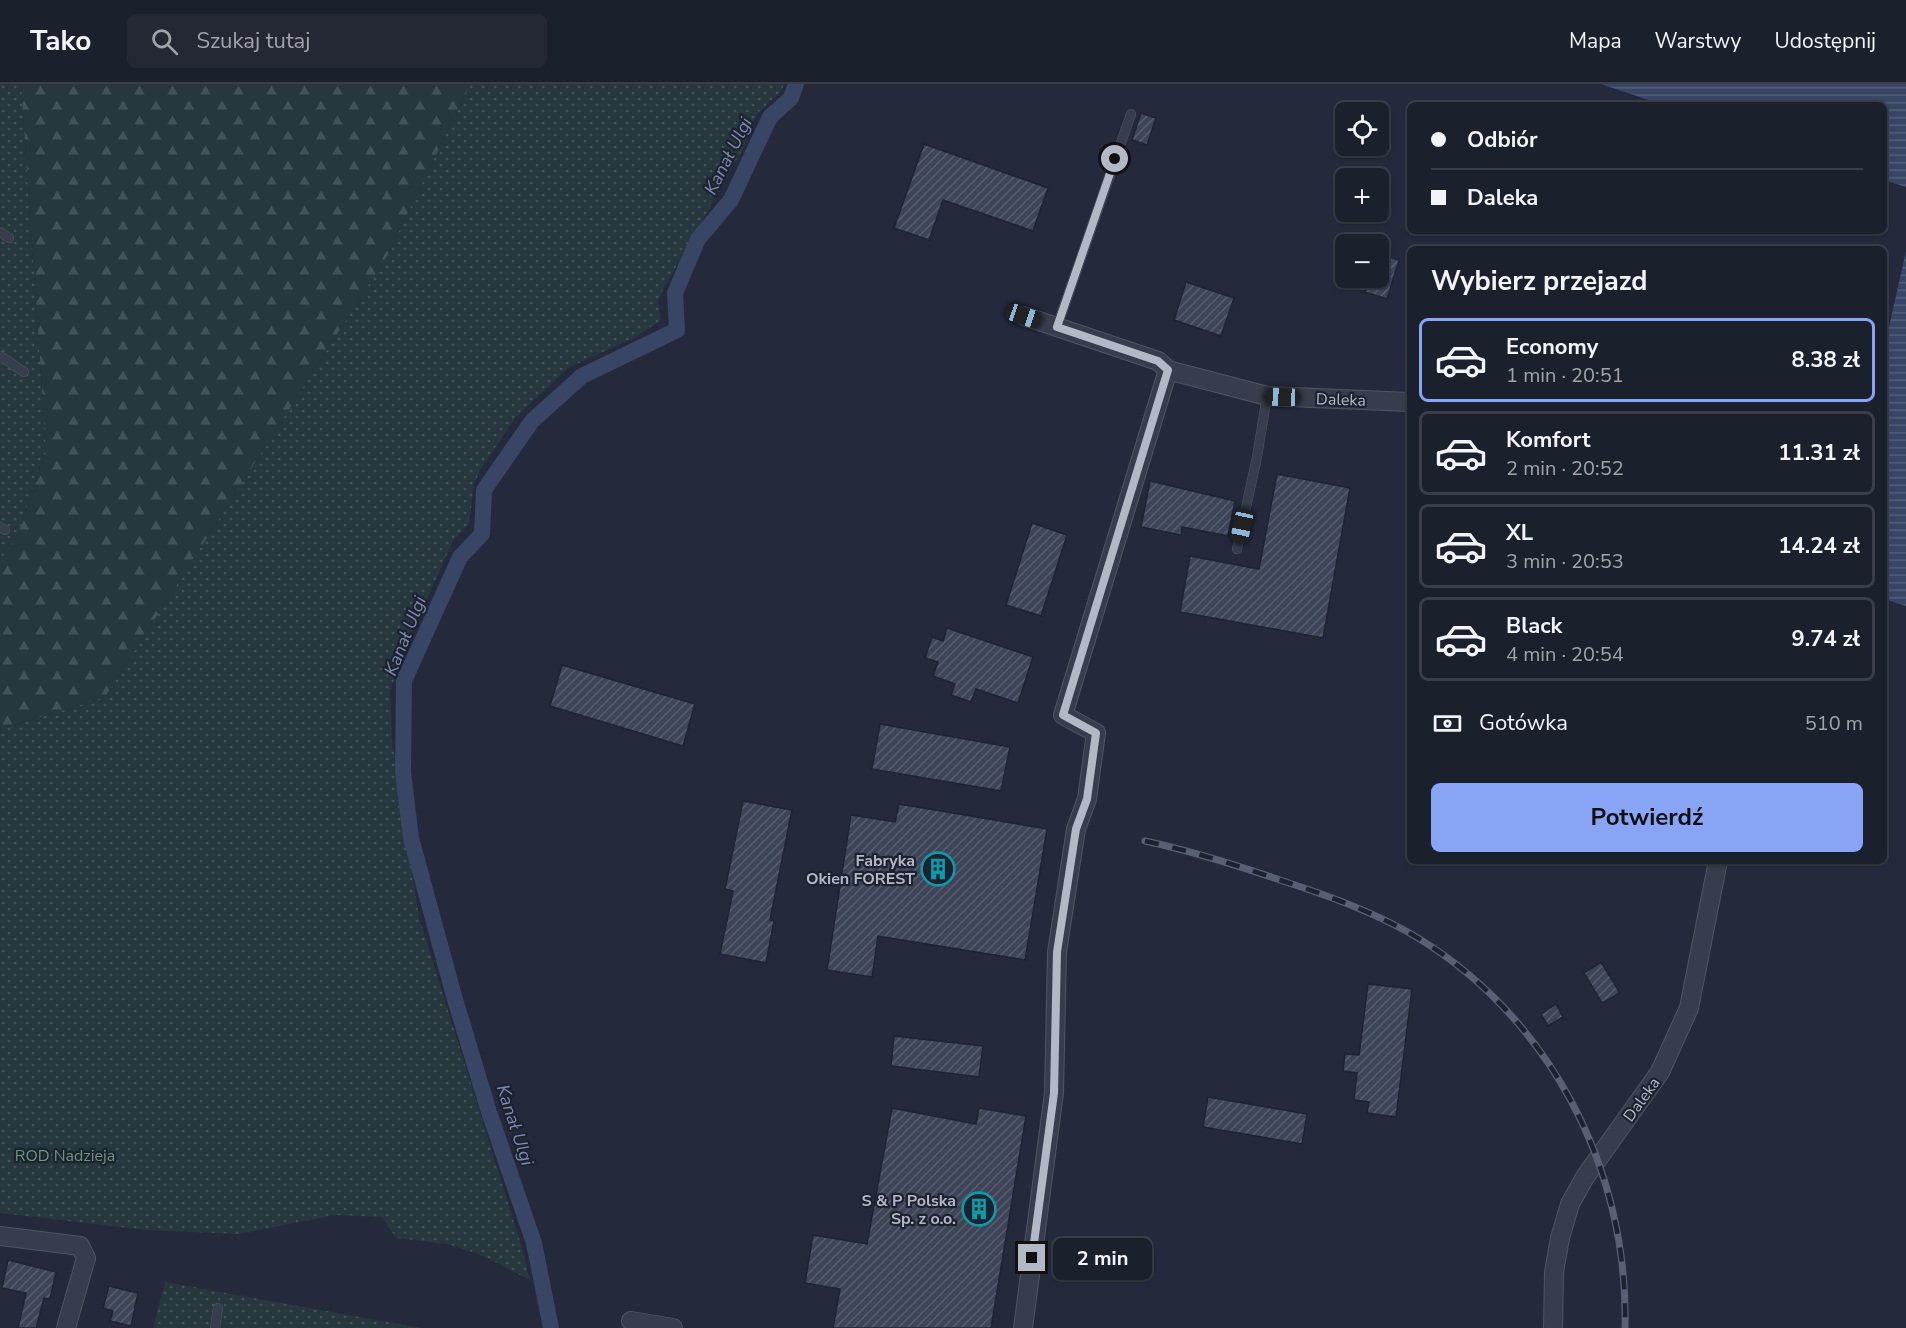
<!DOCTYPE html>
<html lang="pl">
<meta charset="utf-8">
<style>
body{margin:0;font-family:"Nunito Sans",sans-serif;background:#242835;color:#f1f3f6;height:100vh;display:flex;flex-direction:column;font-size:22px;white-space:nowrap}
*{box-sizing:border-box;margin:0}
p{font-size:20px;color:#a0a3aa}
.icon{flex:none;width:33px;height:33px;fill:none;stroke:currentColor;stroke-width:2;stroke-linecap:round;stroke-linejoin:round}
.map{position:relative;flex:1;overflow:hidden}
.details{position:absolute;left:1407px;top:162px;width:480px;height:618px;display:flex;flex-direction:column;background:#1b202d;border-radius:9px;box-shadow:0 2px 4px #0004,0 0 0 2px #393e49}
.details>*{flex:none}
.guide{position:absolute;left:1407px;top:18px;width:480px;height:132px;border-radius:9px;box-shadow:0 2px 4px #0004,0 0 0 2px #393e49;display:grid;align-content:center;height:132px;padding:0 24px;background:#1b202d}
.buttons{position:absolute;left:1335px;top:18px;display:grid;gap:12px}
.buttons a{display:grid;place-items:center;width:54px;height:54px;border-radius:9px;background:#1b202d;box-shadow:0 2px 4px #0004,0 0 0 2px #393e49;font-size:30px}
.end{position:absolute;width:27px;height:27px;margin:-14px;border:8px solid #b3b8c7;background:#111;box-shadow:0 0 0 3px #111}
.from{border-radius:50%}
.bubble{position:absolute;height:42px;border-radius:9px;background:#1b202d;box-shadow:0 2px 4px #0004,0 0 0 2px #393e49;font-size:20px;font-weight:700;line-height:42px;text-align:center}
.car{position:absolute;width:18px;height:36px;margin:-18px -9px;border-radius:8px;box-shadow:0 0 4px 2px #0007;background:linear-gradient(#222 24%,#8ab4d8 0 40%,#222 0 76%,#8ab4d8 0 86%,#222 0)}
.guide b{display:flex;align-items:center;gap:21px;height:57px;font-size:22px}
.guide b+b{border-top:2px solid #393e49}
.guide i{width:15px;height:15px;background:#f1f3f6}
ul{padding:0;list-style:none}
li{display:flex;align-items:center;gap:18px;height:84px;margin:0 12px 9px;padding:0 12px;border:3px solid #393e49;border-radius:9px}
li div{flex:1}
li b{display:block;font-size:22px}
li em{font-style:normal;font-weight:700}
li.current{border-color:#8aa4f5}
li>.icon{width:54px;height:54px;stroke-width:1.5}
h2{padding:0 24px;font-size:27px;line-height:72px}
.pay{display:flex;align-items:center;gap:15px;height:66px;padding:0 24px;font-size:22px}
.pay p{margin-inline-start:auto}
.action{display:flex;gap:12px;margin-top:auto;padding:12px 24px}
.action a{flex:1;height:69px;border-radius:9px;background:#8aa4f5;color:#111;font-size:24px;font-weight:700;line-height:69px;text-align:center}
header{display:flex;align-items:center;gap:36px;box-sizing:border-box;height:84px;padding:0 30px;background:#1b202d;border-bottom:2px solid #393e49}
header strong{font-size:28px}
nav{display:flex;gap:33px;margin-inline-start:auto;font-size:21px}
.search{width:420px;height:54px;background:#242835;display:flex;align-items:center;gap:15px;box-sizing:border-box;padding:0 21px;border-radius:9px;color:#a0a3aa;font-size:22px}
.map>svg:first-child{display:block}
</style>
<header>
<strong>Tako</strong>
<div class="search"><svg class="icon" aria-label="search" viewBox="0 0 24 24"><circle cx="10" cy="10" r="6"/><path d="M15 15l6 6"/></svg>Szukaj tutaj</div>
<nav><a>Mapa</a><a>Warstwy</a><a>Udostępnij</a></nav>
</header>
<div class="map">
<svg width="1906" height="1244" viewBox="0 0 1906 1244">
<defs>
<pattern id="grass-dots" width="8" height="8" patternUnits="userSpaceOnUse" patternTransform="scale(1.5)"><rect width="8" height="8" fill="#26373d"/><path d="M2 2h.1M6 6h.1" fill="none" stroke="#435258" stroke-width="1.8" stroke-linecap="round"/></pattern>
<pattern id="forest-firs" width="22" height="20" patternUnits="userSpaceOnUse" patternTransform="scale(1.5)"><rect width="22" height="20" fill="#26373d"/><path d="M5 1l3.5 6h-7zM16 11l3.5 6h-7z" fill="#435258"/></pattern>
<pattern id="water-rules" width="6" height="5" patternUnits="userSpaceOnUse" patternTransform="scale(1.5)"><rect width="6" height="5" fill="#394564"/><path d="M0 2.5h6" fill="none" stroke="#535e79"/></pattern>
<pattern id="building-hatch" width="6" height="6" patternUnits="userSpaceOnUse" patternTransform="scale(1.5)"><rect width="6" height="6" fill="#3e4559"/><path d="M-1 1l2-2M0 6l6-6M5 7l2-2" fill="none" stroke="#585e6f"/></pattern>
</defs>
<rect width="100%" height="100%" fill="#242a3c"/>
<g fill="url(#grass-dots)">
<path d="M 0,0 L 21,0 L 46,363 L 17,453 L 0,476 Z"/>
<path d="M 470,0 L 784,0 L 782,6 L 757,30 L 743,65 L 664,204 L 658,217 L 661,236 L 636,253 L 568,284 L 516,333 L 480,386 L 474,401 L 469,440 L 454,455 L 404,565 L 390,608 L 392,656 L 419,833 L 520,1157 L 530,1196 L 481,1171 L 447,1160 L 396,1154 L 382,1133 L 335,1131 L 239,1150 L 146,1146 L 0,1129 L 0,646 L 105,613 L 387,172 Z"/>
<path d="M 165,1198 L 421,1244 L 153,1244 Z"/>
</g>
<path fill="url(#forest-firs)" d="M 21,0 L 470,0 L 387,172 L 105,613 L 0,646 L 0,476 L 17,453 L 46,363 Z"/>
<g fill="url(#water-rules)">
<path d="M 1601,0 L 1906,0 L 1906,103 L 1884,96 L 1884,21 L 1663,21 Z"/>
<path d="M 1906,167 L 1906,522 L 1884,515 L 1884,265 Z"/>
</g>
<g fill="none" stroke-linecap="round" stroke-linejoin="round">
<path stroke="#394564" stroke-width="16" d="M 551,1244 L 534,1159 L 489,1028 L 454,912 L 411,754 L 403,688 L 404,597 L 460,473 L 482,450 L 484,406 L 532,337 L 582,292 L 677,246 L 675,209 L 698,155 L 731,116 L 770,33 L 791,14 L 796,0"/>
</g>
<g fill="url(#building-hatch)" stroke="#1f2433" stroke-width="1.5">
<path d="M 1141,29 L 1156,34 L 1147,61 L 1132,56 Z"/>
<path d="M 924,60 L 1048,104 L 1033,147 L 943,116 L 929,156 L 894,144 Z"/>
<path d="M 1378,170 L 1399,176 L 1387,215 L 1365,208 L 1370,194 L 1378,194 Z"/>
<path d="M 1186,198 L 1234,214 L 1221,252 L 1174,236 Z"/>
<path d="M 1277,390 L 1350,404 L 1323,554 L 1180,528 L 1190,472 L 1259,485 Z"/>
<path d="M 1150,397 L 1235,417 L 1228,452 L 1182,443 L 1181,451 L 1141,443 Z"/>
<path d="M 1032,439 L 1067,451 L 1041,532 L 1006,521 Z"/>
<path d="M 947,544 L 1033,573 L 1018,619 L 976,605 L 971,618 L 951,611 L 955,600 L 933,592 L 938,578 L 925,574 L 932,553 L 943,557 Z"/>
<path d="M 562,581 L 695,620 L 683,662 L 550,622 Z"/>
<path d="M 880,640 L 1010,663 L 1001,707 L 872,685 Z"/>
<path d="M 743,717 L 792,726 L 770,836 L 774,837 L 766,879 L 720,870 L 733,807 L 725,805 Z"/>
<path d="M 899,720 L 1047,745 L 1025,876 L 878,852 L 872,893 L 827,886 L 851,731 L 895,738 Z"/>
<path d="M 1601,878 L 1620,909 L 1602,919 L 1584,889 Z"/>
<path d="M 1368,900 L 1412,905 L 1396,1033 L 1367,1029 L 1369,1018 L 1354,1016 L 1357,989 L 1343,987 L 1345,970 L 1359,971 Z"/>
<path d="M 1556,920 L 1563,933 L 1548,942 L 1541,930 Z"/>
<path d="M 894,952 L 983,962 L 979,993 L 891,982 Z"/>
<path d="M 1208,1013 L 1307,1030 L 1302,1060 L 1203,1043 Z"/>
<path d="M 892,1024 L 976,1040 L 979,1024 L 1026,1032 L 991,1244 L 833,1244 L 840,1205 L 805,1199 L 813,1151 L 867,1160 Z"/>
<path d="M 8,1176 L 56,1188 L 50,1215 L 44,1214 L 36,1244 L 18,1244 L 26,1209 L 2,1204 Z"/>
<path d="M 109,1202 L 138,1209 L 131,1242 L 110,1237 L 113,1227 L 103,1224 Z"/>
</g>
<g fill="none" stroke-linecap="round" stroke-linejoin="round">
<g stroke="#505564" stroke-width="10">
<g id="service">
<path d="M 0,148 L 9,154"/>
<path d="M 1057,243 L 1131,30"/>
<path d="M 0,272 L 24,288"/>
<path d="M 0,443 L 5,446"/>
<path d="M 1237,465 L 1257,373 L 1267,312"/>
<path d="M 215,1244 L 218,1224"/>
</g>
</g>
<g stroke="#505564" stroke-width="20">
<g id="minor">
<path d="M 1168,286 L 1267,312 L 1410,318"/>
<path d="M 0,1152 L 80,1162 L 86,1174 L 66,1244"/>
<path d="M 631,1237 L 673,1244"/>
<path d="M 1023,1244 L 1054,1009 L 1057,868 L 1076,745 L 1087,715 L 1096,649 L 1063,631 L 1168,286 L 1158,277 L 1024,232"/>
<path d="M 1553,1244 L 1554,1188 L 1560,1154 L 1570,1120 L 1585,1093 L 1660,988 L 1689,924 L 1718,777"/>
</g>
</g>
<use href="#service" stroke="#373d4c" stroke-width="9"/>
<use href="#minor" stroke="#373d4c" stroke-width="18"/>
<g stroke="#596073" stroke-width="7">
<path id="rail" d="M 1145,757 C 1192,767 1236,781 1280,796 C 1323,810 1366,825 1406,847 C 1548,927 1629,1084 1625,1244"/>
</g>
<use href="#rail" stroke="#1d2231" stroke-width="4.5" stroke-dasharray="14" stroke-linecap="butt"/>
</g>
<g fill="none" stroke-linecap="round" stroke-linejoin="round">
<path stroke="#b3b8c7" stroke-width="8" d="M 1032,1174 L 1054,1009 L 1057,868 L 1076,745 L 1087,715 L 1096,649 L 1063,631 L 1168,286 L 1158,277 L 1057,243 L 1115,75"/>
</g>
<defs>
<g id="building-ring" transform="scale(1.725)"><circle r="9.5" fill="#1d2231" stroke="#0f9aa8" stroke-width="1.5"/><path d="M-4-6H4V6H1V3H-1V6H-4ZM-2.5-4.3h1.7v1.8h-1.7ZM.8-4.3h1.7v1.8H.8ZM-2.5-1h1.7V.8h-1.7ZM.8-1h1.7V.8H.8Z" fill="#0f9aa8"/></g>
</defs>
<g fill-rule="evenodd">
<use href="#building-ring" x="938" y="785"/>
<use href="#building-ring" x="979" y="1125"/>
</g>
<g text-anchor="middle" stroke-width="4.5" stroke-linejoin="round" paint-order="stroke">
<g font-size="16" fill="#b3b8c7" stroke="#1d2231">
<text transform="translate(1341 315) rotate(2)" y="6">Daleka</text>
<text transform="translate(1641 1015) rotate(-54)" y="6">Daleka</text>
</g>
<g font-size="16" font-weight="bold" fill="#b3b8c7" stroke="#1d2231" text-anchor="end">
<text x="915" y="782">Fabryka<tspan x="915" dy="18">Okien FOREST</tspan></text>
<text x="956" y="1122">S &amp; P Polska<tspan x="956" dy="18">Sp. z o.o.</tspan></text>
</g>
<g font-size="16" fill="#6b987b" stroke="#1d2231">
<text x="65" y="1077">ROD Nadzieja</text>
</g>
<g font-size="18" font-style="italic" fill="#7c8aae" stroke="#1d2231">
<text transform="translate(728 72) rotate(-63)" y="6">Kanał Ulgi</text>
<text transform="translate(405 552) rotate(-68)" y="6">Kanał Ulgi</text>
<text transform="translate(515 1041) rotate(72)" y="6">Kanał Ulgi</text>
</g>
</g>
</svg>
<div class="buttons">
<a><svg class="icon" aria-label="locate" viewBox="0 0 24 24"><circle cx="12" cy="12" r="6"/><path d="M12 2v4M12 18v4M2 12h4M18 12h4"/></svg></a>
<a>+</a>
<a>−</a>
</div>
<i class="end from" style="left:1115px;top:75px"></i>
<i class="end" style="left:1032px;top:1174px"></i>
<div class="bubble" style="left:1053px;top:1154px;width:99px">2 min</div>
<i class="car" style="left:1024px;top:232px;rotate:109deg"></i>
<i class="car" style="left:1282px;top:313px;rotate:272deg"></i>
<i class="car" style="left:1242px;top:442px;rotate:192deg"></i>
<div class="guide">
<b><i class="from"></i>Odbiór</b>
<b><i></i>Daleka</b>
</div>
<section class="details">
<h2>Wybierz przejazd</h2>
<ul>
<li class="current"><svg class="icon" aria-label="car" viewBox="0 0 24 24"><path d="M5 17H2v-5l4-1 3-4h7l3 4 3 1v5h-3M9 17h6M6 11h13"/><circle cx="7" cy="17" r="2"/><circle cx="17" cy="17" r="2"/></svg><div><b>Economy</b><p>1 min · 20:51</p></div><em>8.38 zł</em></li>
<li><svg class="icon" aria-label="car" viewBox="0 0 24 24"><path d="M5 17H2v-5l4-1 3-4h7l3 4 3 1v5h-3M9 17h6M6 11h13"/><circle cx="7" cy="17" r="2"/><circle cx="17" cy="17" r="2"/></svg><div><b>Komfort</b><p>2 min · 20:52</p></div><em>11.31 zł</em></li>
<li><svg class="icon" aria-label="car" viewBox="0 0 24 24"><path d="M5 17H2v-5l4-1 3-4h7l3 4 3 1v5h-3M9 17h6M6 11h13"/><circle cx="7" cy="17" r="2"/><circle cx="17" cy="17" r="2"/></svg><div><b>XL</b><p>3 min · 20:53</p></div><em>14.24 zł</em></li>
<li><svg class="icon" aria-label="car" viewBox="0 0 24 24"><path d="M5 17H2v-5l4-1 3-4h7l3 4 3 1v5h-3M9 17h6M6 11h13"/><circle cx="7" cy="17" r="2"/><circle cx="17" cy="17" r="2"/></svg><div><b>Black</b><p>4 min · 20:54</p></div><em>9.74 zł</em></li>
</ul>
<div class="pay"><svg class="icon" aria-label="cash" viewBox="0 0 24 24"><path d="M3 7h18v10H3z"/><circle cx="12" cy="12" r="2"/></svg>Gotówka<p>510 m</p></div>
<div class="action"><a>Potwierdź</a></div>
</section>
</div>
